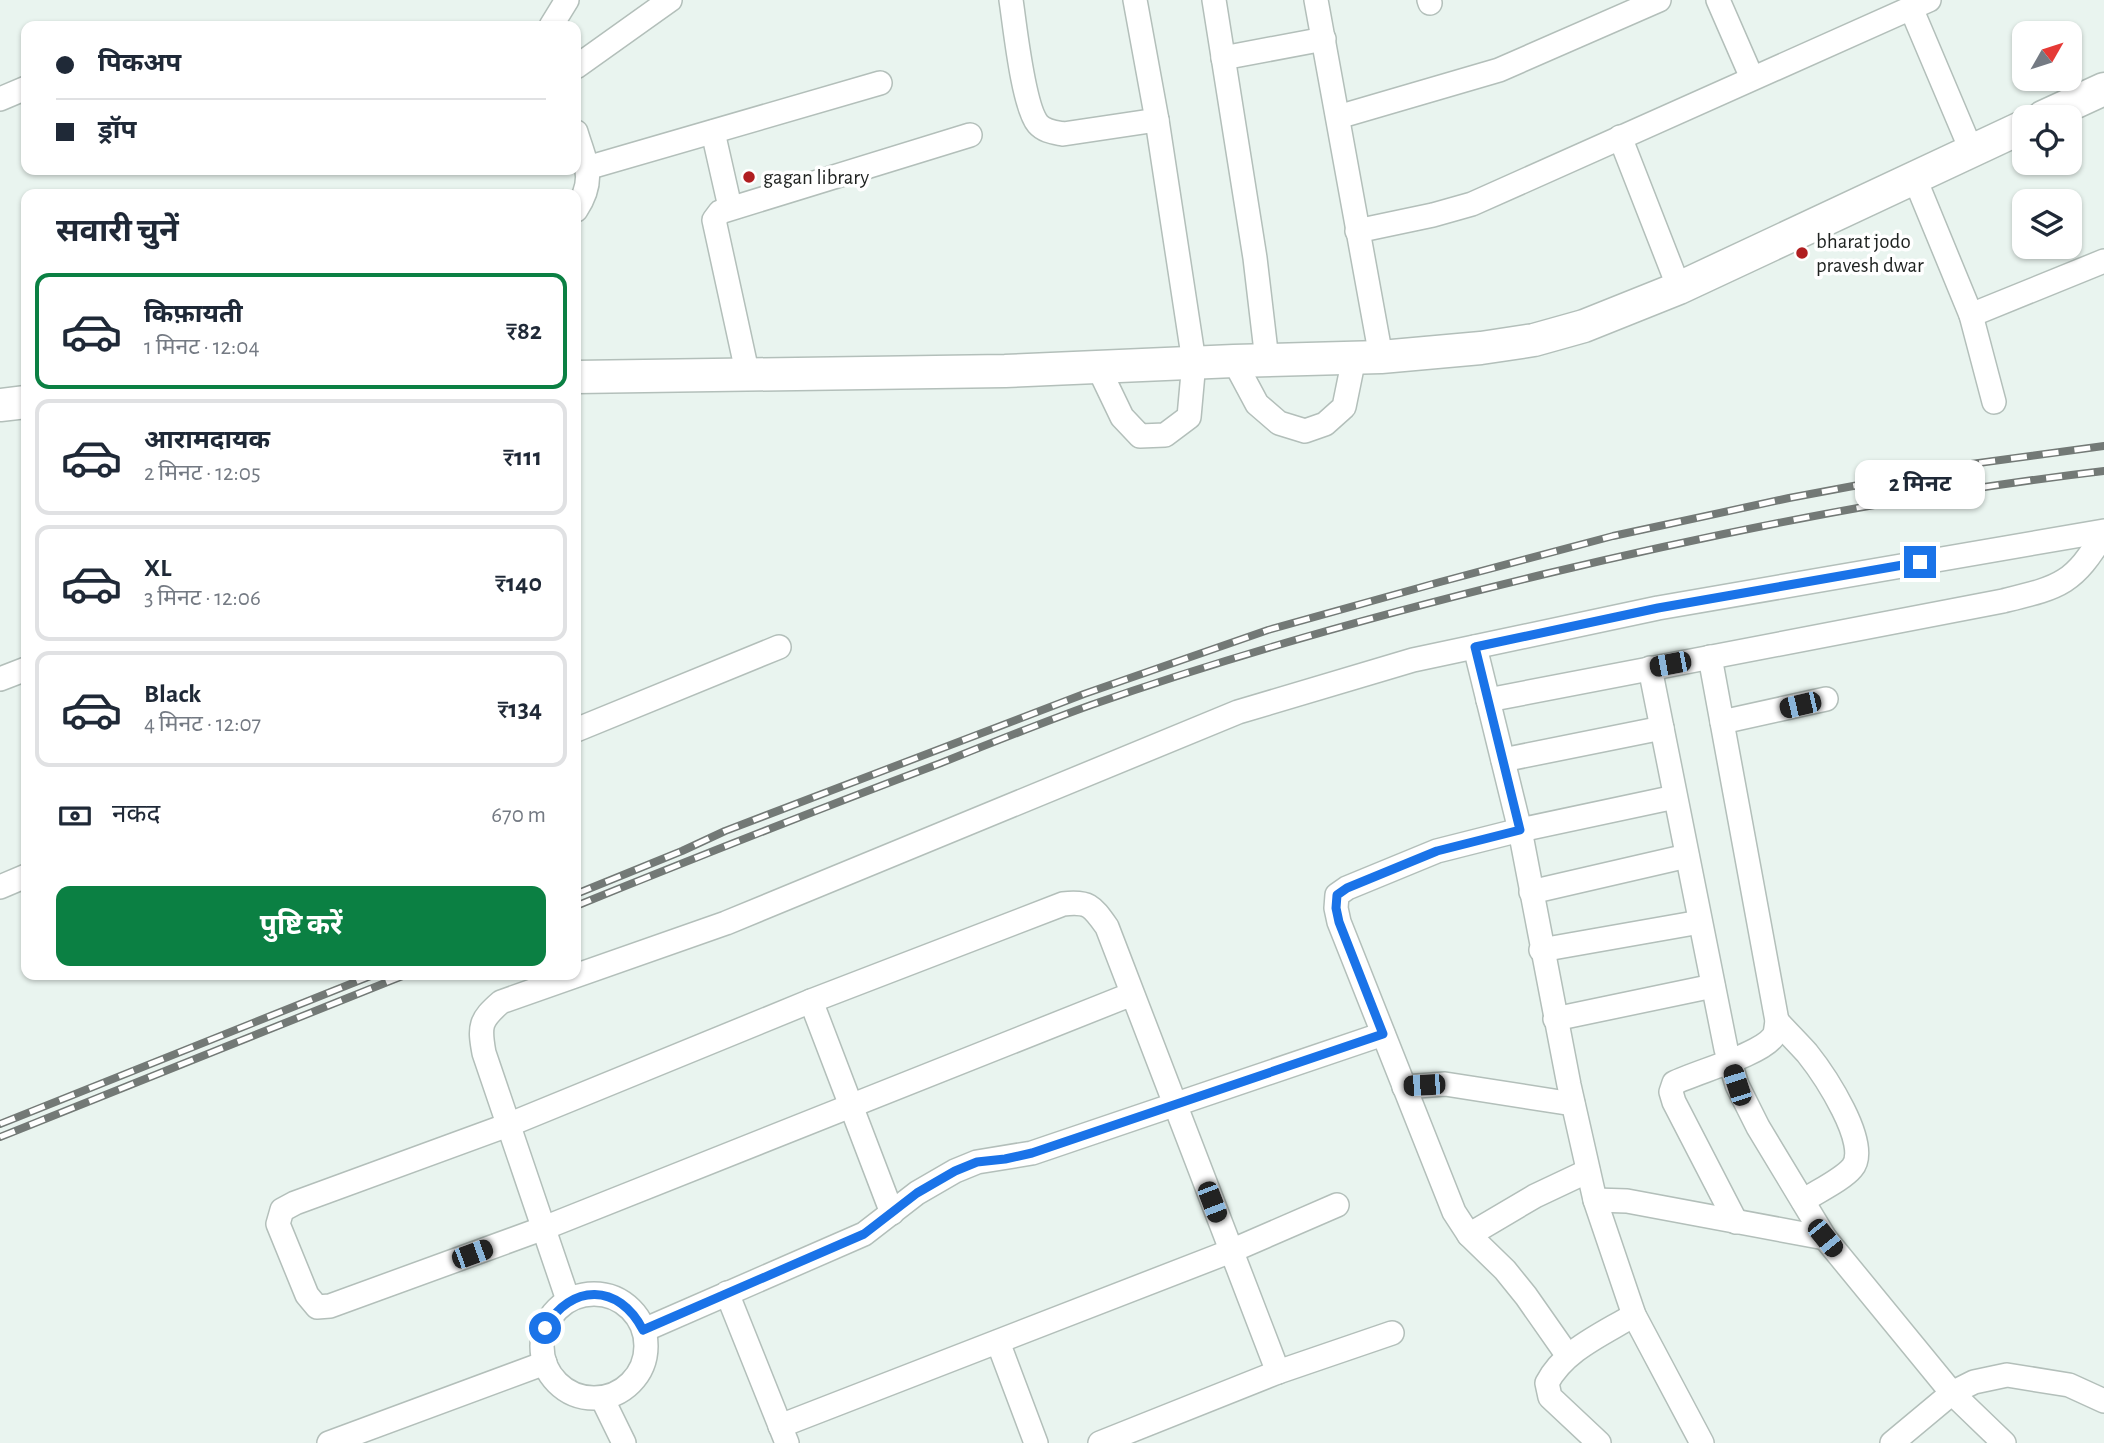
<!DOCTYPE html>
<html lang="hi">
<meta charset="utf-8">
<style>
body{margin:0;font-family:"Alegreya Sans","Noto Sans Devanagari",sans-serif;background:#f2f2f3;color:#1f2937;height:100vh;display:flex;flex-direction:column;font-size:26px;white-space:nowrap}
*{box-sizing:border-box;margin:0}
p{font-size:23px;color:#747a83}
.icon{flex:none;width:38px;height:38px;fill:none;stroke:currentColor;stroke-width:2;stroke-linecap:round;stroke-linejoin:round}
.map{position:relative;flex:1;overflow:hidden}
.panel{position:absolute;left:21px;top:189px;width:560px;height:791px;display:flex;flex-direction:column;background:#fff;border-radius:14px;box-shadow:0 2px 5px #0004}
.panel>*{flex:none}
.hud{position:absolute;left:21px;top:21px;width:560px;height:154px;border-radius:14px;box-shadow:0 2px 5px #0004;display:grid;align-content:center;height:154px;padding:0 35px;background:#fff}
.needle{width:46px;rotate:51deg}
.tools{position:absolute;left:2012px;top:21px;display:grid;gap:14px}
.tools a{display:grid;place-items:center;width:70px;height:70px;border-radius:14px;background:#fff;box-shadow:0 2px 5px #0004;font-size:35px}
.end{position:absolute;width:32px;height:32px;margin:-16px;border:9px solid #1a73e8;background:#fff;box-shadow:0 0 0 4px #fff}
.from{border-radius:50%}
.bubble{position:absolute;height:49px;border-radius:14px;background:#fff;box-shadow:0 2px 5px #0004;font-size:23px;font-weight:700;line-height:49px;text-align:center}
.car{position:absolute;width:21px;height:42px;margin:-21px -10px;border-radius:9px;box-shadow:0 0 5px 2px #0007;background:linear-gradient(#222 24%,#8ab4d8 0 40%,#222 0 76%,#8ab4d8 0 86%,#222 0)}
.hud b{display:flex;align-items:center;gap:24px;height:66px;font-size:26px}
.hud b+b{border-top:2px solid #e0e1e3}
.hud i{width:18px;height:18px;background:#1f2937}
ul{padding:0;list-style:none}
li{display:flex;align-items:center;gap:21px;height:116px;margin:0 14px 10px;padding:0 21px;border:4px solid #e0e1e3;border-radius:14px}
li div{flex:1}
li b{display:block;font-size:26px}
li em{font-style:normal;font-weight:700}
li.current{border-color:#0b8043}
li>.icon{width:63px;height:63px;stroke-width:1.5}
h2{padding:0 35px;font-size:32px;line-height:84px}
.pay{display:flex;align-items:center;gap:18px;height:77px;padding:0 35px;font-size:26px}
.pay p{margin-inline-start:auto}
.cta{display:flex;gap:14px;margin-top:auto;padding:14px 35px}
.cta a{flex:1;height:80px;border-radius:14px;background:#0b8043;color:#fff;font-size:28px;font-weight:700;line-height:80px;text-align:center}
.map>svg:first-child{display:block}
</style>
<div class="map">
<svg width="2104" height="1443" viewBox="0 0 2104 1443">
<rect width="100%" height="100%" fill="#e9f4ef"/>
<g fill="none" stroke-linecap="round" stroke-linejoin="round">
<g stroke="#b3bfba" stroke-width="26">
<g id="minor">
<path d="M 1011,0 C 1015,26 1023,106 1038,124 C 1044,131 1053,132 1063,134 L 1157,120"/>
<path d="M 1214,0 L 1255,258 L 1267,360"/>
<path d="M 1316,0 L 1381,357"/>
<path d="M 1429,0 L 1430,3"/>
<path d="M 1718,0 L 1752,78"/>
<path d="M 1911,8 L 1972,152"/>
<path d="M 551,26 L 567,0"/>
<path d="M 1223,58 L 1324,39"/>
<path d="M 576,67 L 670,0"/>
<path d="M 0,99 L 26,88"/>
<path d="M 1338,117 L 1499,70 L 1659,0"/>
<path d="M 576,132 C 586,165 596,179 576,210"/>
<path d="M 713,132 L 730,207"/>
<path d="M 1620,137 L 1679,288"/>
<path d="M 587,168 L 880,83"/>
<path d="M 1915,179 L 1971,315 L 1994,402"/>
<path d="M 1357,231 L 1433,215 L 1472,204 L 1929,0"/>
<path d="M 1971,315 L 2104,261"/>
<path d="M 1234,361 L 1257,404 L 1279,423 L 1305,431 L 1325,424 L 1344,407 L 1354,358"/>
<path d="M 1098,367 L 1122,417 L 1140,436 L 1165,435 L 1189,417 L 1194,362 L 1157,120 L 1135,0"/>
<path d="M 748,376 L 714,220 L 720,212 L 970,135"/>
<path d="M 1475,647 L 1520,830 L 1569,1085 L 1595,1200 L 1634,1315 L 1702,1443"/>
<path d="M 1710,657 L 1777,1021 C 1776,1026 1776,1033 1773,1037 C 1760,1055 1696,1072 1674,1083 L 1671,1092 L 1674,1102 L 1736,1222"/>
<path d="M 1650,668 L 1726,1049 L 1737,1085 L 1758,1127 L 1825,1238 L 1952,1393 L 2004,1443"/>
<path d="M 0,679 L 26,669"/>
<path d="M 1488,700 L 2003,601 C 2060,587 2073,585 2104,533"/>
<path d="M 1722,722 L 1826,699"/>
<path d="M 576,730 L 779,647"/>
<path d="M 1503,760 L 1662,728"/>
<path d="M 0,887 L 26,876"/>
<path d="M 1531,892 L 1687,856"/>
<path d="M 1541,950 L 1700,922"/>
<path d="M 1132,994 L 544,1228 L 330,1306 L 317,1307 L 307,1295 L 278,1224 L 282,1210 L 295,1203 L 508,1125 L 811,1001 L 1063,904 C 1089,901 1092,906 1107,927 L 1278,1372"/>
<path d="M 811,1001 L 892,1213"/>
<path d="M 1555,1019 L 1713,986"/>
<path d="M 1777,1021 C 1787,1032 1797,1042 1807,1053 C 1823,1073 1872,1145 1852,1168 C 1842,1180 1816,1192 1803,1201"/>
<path d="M 1404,1087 L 1445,1084 L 1573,1104"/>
<path d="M 1595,1200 L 1627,1201 L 1825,1238"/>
<path d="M 1469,1235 L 1535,1196 L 1588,1171"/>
<path d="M 727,1293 L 787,1443"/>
<circle cx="594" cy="1346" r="52"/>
<path d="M 568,1300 L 484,1053 C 479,1026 480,1020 501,1002 L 726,923 L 1238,712 L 1413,660 L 1658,608 L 2104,531"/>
<path d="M 644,1330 L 864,1234 L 917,1193 L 955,1171 L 977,1162 L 1032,1153 L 1383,1034"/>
<path d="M 998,1342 L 1036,1443"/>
<path d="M 1568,1356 L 1526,1296 L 1505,1270 L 1469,1235 L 1454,1212 L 1339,922 L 1336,908 L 1337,895 L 1347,888 L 1437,851 L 1520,830 L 1675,797"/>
<path d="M 602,1398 L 624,1443"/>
<path d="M 780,1426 L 1231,1251 L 1337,1205"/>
<path d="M 329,1443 L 545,1363"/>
<path d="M 1100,1443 L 1278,1372 L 1392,1333"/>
<path d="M 1599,1443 L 1550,1397 L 1547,1383 C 1564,1350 1603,1334 1634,1315"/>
<path d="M 1892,1443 L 1952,1393 L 1974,1382 L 2007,1375 L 2069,1385 L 2104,1401"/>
</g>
</g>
<g stroke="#b3bfba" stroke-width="35">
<g id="highway">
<path d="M 2043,117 L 2104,89"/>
<path d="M 576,377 L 1005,371 L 1234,361 L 1381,357 L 1481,348 L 1534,340 L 1584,326 L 1679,288 L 2025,126"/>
<path d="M 0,405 L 26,402"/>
</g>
</g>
<use href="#minor" stroke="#fff" stroke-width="23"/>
<use href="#highway" stroke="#fff" stroke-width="32"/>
<g stroke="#737976" stroke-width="8">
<g id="rail">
<path d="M 576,894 L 682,851 L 725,831 L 1084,694 L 1268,630 L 1440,582 L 1613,536 L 1789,498 L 1971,464 L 2104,446"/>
<path d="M 576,906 C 697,857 819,809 941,763 C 991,743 1041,723 1091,705 C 1239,653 1392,611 1545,574 C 1729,530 1916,493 2104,471"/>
<path d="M 0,1124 L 373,975"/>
<path d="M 0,1137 L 405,975"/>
</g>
</g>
<use href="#rail" stroke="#fff" stroke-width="5" stroke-dasharray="16" stroke-linecap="butt"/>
</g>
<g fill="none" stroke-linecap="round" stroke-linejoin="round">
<path stroke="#1a73e8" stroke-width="9" d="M 545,1328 C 571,1283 619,1283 643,1330 L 864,1234 L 917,1193 L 955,1171 L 977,1162 L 1005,1159 L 1032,1153 L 1383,1034 L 1339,922 L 1336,908 L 1337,895 L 1347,888 L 1437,851 L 1520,830 L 1475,647 L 1658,608 L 1920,562"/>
</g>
<g fill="#b01e20" stroke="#fff" stroke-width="2.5">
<circle cx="749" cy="177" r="7"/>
<circle cx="1802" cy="253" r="7"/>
</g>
<g text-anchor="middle" stroke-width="7" stroke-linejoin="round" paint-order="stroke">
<g font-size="21" fill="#1e2220" stroke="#fff" text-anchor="start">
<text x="763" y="184">gagan library</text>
<text x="1816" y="248">bharat jodo<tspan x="1816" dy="24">pravesh dwar</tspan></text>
</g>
</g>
</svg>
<div class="tools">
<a><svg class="needle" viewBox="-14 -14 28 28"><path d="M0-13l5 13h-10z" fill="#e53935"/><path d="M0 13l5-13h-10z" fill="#747a83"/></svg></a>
<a><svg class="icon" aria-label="locate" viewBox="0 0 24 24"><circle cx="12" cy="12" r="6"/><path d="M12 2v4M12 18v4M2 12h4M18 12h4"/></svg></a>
<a><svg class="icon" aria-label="layers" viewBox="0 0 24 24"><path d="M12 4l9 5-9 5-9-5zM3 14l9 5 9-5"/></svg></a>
</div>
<i class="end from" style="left:545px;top:1328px"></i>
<i class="end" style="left:1920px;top:562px"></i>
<div class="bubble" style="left:1855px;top:460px;width:130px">2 मिनट</div>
<i class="car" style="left:1670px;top:664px;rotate:259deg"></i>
<i class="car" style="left:1800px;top:705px;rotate:257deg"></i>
<i class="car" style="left:1424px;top:1085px;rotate:267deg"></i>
<i class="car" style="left:1737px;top:1085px;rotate:342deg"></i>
<i class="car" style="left:1212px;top:1202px;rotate:159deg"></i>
<i class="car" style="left:1825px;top:1238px;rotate:141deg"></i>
<i class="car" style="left:472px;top:1254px;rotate:70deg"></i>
<div class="hud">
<b><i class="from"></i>पिकअप</b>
<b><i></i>ड्रॉप</b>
</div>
<section class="panel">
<h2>सवारी चुनें</h2>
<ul>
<li class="current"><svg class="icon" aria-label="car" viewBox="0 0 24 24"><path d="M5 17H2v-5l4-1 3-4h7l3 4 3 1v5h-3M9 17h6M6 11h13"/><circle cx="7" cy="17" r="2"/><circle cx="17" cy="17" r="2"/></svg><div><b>किफ़ायती</b><p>1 मिनट · 12:04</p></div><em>₹82</em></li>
<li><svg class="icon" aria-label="car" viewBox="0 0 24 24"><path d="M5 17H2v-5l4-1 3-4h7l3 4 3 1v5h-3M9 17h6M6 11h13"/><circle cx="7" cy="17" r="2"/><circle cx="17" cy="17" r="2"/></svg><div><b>आरामदायक</b><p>2 मिनट · 12:05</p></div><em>₹111</em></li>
<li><svg class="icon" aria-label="car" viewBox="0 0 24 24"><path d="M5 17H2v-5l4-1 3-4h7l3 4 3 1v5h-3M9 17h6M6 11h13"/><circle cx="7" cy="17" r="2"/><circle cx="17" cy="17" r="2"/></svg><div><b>XL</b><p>3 मिनट · 12:06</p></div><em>₹140</em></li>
<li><svg class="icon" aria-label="car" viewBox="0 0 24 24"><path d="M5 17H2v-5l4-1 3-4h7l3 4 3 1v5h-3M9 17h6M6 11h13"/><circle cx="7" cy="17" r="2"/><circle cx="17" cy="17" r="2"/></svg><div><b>Black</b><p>4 मिनट · 12:07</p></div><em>₹134</em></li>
</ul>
<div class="pay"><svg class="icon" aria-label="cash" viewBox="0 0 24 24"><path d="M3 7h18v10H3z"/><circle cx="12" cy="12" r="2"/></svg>नकद<p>670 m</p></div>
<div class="cta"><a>पुष्टि करें</a></div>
</section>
</div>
